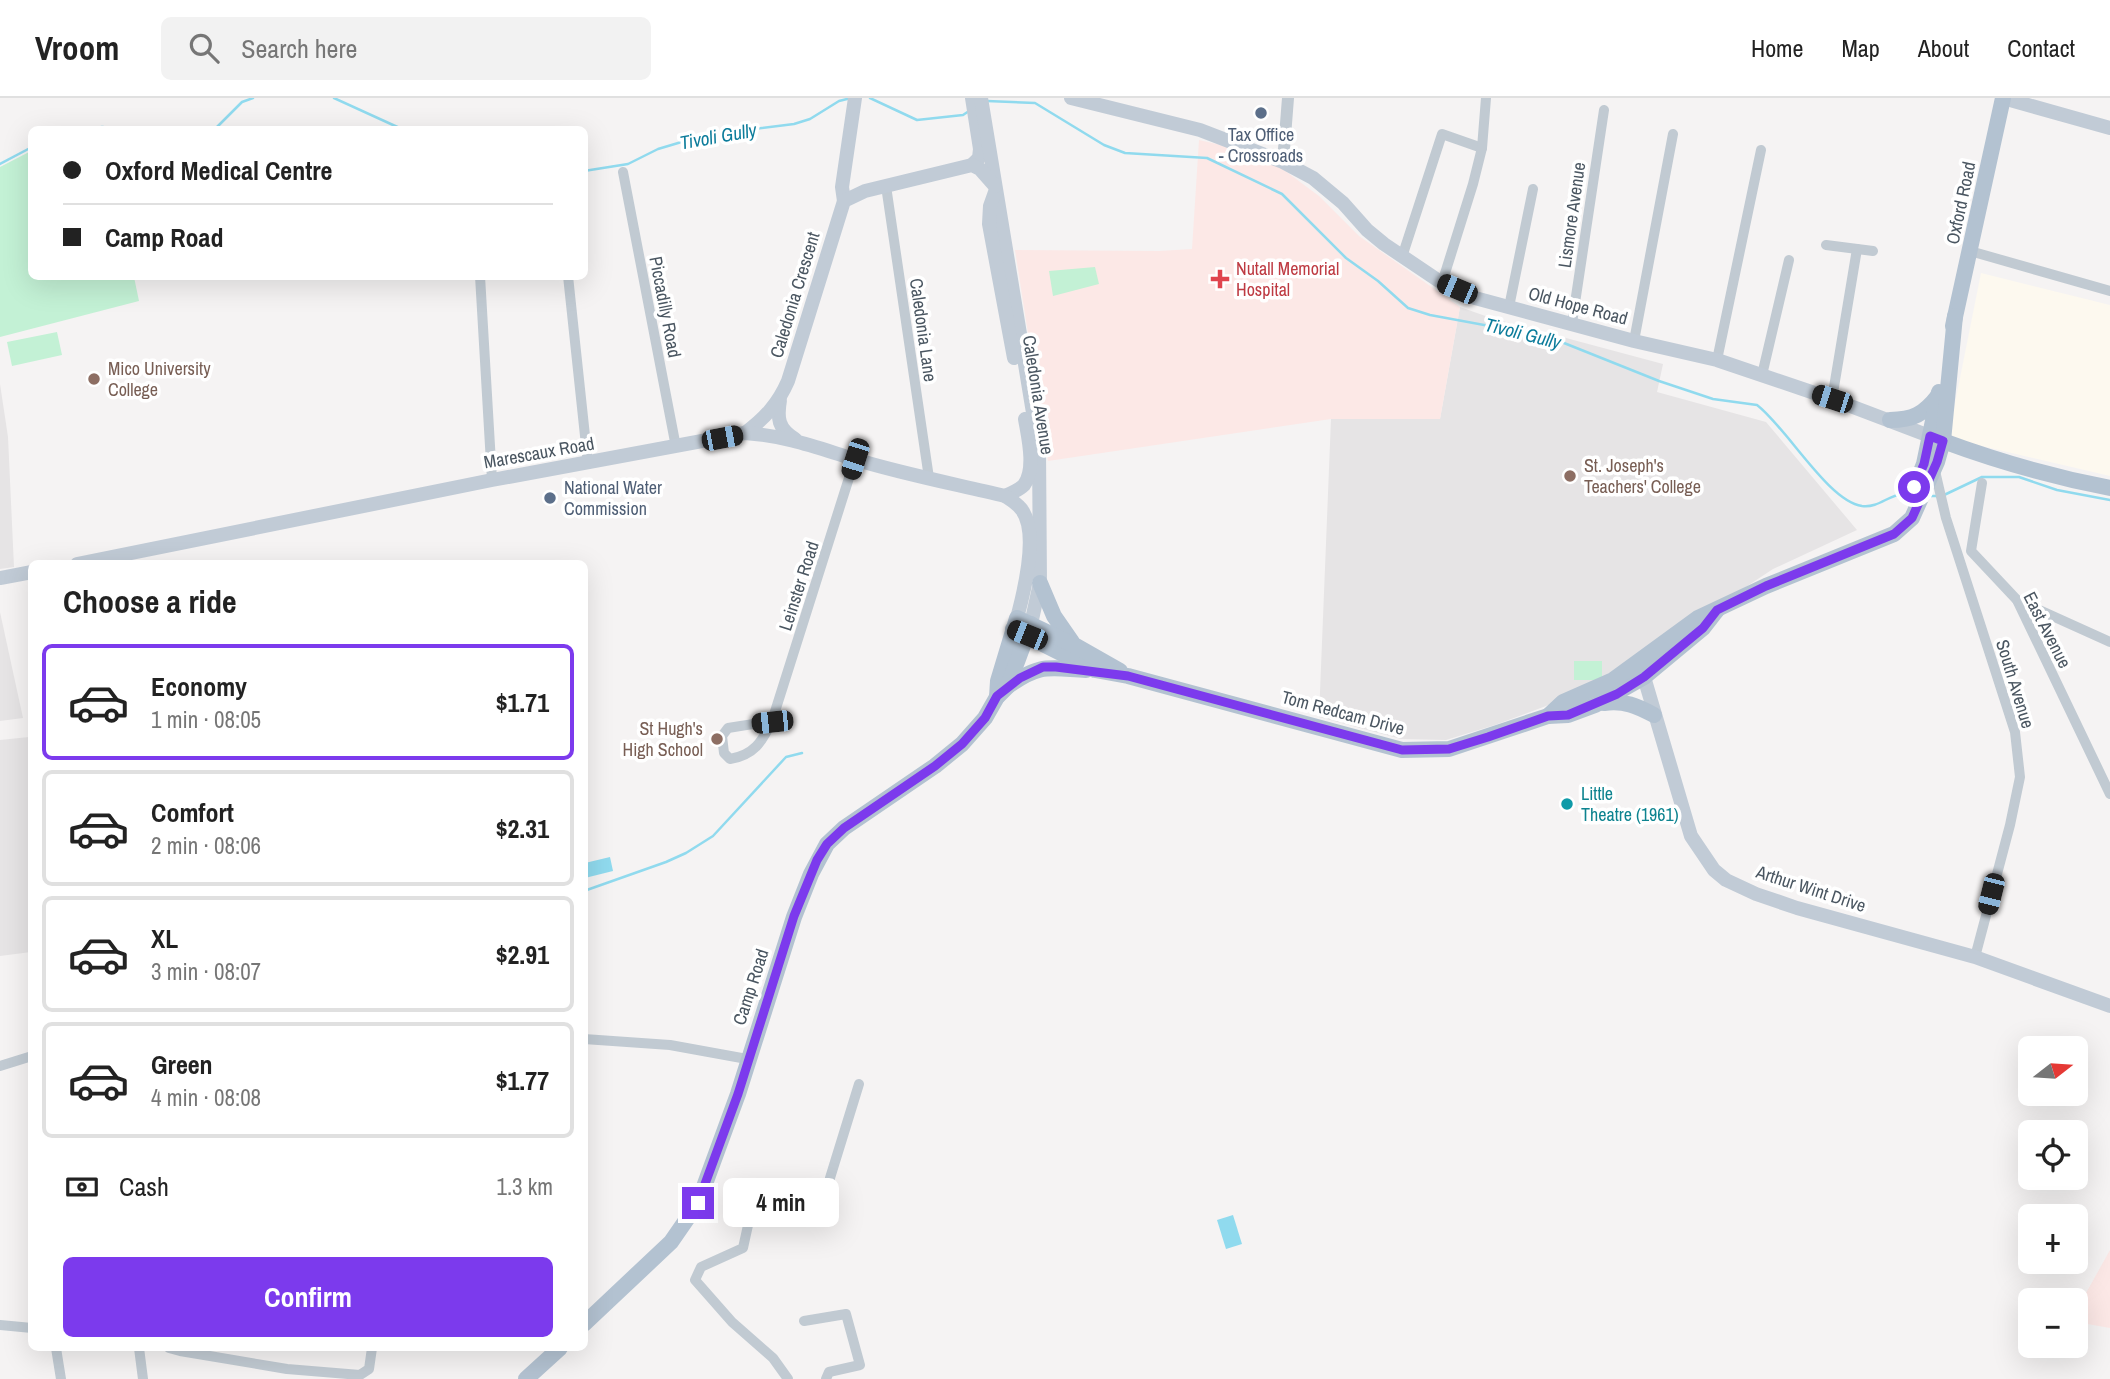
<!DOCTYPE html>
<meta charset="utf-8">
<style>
body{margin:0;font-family:"Archivo Narrow",sans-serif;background:#f2f2f2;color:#222;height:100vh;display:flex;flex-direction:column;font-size:26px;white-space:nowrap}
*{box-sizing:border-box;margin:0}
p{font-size:23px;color:#767676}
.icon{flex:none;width:38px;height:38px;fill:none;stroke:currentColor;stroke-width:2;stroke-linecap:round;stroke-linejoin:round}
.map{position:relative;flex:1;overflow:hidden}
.panel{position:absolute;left:28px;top:462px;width:560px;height:791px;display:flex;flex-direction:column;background:#fff;border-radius:10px;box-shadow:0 7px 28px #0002}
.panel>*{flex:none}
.guide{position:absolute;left:28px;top:28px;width:560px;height:154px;border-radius:10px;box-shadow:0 7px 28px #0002;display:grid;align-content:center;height:154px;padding:0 35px;background:#fff}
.needle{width:46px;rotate:73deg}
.buttons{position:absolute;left:2018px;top:938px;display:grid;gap:14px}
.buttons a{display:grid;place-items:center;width:70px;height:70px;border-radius:10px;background:#fff;box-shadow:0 7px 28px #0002;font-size:35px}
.end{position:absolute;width:32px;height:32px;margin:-16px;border:9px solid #7c3aed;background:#fff;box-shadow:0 0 0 4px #fff}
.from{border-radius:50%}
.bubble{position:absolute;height:49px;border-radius:10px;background:#fff;box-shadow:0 7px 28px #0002;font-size:23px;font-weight:700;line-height:49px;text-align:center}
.car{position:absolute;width:21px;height:42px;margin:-21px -10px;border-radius:9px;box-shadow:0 0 5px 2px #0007;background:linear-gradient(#222 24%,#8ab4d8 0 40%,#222 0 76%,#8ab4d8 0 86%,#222 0)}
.guide b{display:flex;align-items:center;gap:24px;height:66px;font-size:26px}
.guide b+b{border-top:2px solid #e0e0e0}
.guide i{width:18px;height:18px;background:#222}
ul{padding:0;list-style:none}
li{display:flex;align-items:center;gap:21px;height:116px;margin:0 14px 10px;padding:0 21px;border:4px solid #e0e0e0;border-radius:10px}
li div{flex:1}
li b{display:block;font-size:26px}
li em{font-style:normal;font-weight:700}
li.selected{border-color:#7c3aed}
li>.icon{width:63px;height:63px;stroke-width:1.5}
h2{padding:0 35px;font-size:32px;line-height:84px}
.pay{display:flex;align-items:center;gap:18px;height:77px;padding:0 35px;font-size:26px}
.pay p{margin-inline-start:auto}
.action{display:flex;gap:14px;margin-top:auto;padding:14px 35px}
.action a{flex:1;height:80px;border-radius:10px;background:#7c3aed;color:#fff;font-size:28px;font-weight:700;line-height:80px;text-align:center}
header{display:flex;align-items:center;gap:42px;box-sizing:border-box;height:98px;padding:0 35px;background:#fff;border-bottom:2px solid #e0e0e0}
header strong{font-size:33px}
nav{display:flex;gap:38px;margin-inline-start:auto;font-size:24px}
.search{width:490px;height:63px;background:#f2f2f2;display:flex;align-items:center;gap:18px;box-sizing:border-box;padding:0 24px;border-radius:10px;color:#767676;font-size:26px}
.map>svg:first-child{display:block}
</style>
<header>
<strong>Vroom</strong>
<div class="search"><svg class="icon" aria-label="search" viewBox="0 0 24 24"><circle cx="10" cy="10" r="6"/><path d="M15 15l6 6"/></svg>Search here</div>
<nav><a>Home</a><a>Map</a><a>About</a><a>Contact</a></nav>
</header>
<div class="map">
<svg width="2110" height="1281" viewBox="0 0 2110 1281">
<rect width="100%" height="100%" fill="#f5f3f3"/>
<path fill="#fdf9ef" d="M 1981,175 L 2110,207 L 2110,378 L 1948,340 Z"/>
<g fill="#e6e4e5">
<path d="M 1460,209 L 1491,220 L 1663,266 L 1657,294 L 1766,324 L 1857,432 L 1773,471 L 1635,562 L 1599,588 L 1495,627 L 1446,642 L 1401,641 L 1319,619 L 1331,321 L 1440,321 Z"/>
<path d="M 0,286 L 8,339 L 14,469 L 0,471 Z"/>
<path d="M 0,514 L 23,620 L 0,623 Z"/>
<path d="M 29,639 L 32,664 L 31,854 L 0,858 L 0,642 Z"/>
</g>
<g fill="#fce8e6">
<path d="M 1199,42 L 1247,53 L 1284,72 L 1319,98 L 1359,138 L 1460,209 L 1440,321 L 1331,321 L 1048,363 L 1015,152 L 1159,153 L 1192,151 Z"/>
<path d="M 2110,1152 L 2110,1230 L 2076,1224 L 2076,1213 Z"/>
</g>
<g fill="#c3f1d5">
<path d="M 31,53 L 32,178 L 134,179 L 139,203 L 0,239 L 0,69 Z"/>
<path d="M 1095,169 L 1099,186 L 1053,198 L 1049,173 Z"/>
<path d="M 57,234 L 62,257 L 12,268 L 7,244 Z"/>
<rect x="1574" y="563" width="28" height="19"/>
</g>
<g fill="#90daee">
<path d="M 610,759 L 613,773 L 585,780 L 585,765 Z"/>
<path d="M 1233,1117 L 1242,1146 L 1226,1151 L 1217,1122 Z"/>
</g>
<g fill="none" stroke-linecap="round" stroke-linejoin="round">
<g stroke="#90daee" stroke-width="2.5">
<path d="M 334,0 L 404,32"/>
<path d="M 870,0 L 917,22 L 963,17 L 969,13"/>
<path d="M 987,3 L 1035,5 L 1104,47 L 1125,55 L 1207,60 L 1282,96 L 1346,160 L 1378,183 L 1408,210 L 1430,217 L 1549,239 L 1659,283 L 1713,301 L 1757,307 C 1787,330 1828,403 1862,408 C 1879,410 1888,397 1903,396"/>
<path d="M 84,32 L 102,29 L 136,32"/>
<path d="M 214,32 L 242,4 L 253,0"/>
<path d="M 0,66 L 32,49"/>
<path d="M 584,73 L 628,66 L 658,51 L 705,37 L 794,26 L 810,21 L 839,3 L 851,0"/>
<path d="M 1928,398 L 1942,398 L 1982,379 L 2019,379 L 2057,392 L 2110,402"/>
<path d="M 584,793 L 666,764 L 686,755 L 713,738 L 786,659 L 802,655"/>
</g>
<g stroke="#c1cad2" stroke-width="10">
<path d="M 623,74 L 676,349"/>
<path d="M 886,88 L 929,380"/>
<path d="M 1826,147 L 1873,153"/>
<path d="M 1970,153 L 2110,193"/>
<path d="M 1402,159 L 1442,36 L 1482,50"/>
<path d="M 480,178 L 492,382"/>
<path d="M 568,178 L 588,366"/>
<path d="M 1442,185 L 1473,86 L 1482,50 L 1486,0"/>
<path d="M 1509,209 L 1533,91"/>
<path d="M 1572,225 L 1604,12"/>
<path d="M 1634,243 L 1673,36"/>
<path d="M 1717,262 L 1761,52"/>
<path d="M 1762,277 L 1789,162"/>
<path d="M 1832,301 L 1857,151"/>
<path d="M 1935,373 L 1946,420 L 2015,634 L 2020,679 L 2010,727 L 1975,859"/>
<path d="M 1982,385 L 1971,453 L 2017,502 L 2110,696"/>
<path d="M 2017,502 L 2110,544"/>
<path d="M 772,623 L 728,630 L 722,638 L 724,655 L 730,661 C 754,657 762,644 772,623 L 855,361"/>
<path d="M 584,941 L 670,947 L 747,961"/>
<path d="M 0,968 L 32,958"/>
<path d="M 804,1223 L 846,1216 L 860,1267 L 829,1274 L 826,1281"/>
<path d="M 0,1227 L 32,1230"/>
<path d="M 56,1250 L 61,1281"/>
<path d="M 139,1250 L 143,1281"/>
<path d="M 169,1250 L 180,1253 L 287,1271 L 360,1277 L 369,1271 L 372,1250"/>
<path d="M 788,1281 L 773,1260 L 732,1224 L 695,1182 L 701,1169 L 743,1150 L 752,1109 L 827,1114 L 830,1080 L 859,986"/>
</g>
<path stroke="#c1cad2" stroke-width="12" d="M 1283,64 L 1288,0"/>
<g stroke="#c1cbd6" stroke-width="14">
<path d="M 972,0 L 980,51 L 979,60 L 972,67"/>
<path d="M 981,0 L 1039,351 L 1040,485 L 1031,526"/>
<path d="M 1071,0 L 1200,32 L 1283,64 L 1313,80 L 1343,105 L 1367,132 L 1384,146 L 1442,185 L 1475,200 L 1634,243 L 1717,262 L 1832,301 L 1940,342"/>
<path d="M 2003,0 L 2110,30"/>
<path d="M 995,94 L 990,108 L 989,126 L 1014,260"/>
<path d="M 844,103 L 842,89 L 855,0"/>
<path d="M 780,302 C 777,320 778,331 795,341"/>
<path d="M 745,335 C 765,320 778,306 788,283 L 844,103 L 865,93 L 972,67 L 980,71 L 995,88"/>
<path d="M 1005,398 C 1012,395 1019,392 1024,387 C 1036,371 1028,339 1025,321"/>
<path d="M 77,466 L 492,382 L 745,335 C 787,338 815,349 854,361 C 903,376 955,386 1005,398 C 1011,402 1018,406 1022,412 C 1039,436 1024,494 1017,520"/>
<path d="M 0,480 L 32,474"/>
<path d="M 1639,571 L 1644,579 L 1691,738 L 1714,772 L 1726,782 L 1756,796 L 1797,810 L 1975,859 L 2110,908"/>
</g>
<g stroke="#b3c2d1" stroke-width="16">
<path d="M 1953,228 L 2003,0"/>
<path d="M 1890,322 C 1913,322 1924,316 1938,298"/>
<path d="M 1943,343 C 1997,363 2053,379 2110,390"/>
<path d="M 1913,394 L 1924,366 L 1939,294"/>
<path d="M 1040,485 L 1054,518 L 1072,544"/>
<path d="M 1013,531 L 1095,572 L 1128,578 L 1402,652 L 1449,651 L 1548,618 L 1568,617 L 1595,607 L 1644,579 L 1703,530 L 1717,512"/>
<path d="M 1008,588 C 1041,565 1048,570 1086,572"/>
<path d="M 997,599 L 998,583 L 1017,520 L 1076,548 L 1120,573"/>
<path d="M 1604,605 C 1624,602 1637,608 1654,617"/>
<path d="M 1548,618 L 1563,604 L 1613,582 L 1698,520 L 1766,488 L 1894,436 L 1912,420 L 1937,364 L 1943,343 L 1955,218"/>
<path d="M 584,1226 L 671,1144 L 698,1105 L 738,996 L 794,819 L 811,776 L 827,746 L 844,730 L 935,668 L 962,646 L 985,620 L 997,599 L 1008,588 L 1031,526"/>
<path d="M 526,1281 L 560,1250"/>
</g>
</g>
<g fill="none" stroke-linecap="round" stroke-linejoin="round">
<path stroke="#7c3aed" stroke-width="9" d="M 698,1105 L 738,996 L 794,818 L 817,762 L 827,746 L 844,730 L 935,668 L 962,646 L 985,620 L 997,598 L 1020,580 L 1043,569 L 1056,569 L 1128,578 L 1402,652 L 1449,651 L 1488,639 L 1548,618 L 1568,617 L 1617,596 L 1644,579 L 1703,530 L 1717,512 L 1766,488 L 1894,436 L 1912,420 L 1937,364 L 1943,343 L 1930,338 L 1924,366 L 1914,389"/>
</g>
<g fill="#5c6f8a" stroke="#fff" stroke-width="2.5">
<circle cx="1261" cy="15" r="7"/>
<circle cx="550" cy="400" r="7"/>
</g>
<path fill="#e0444e" stroke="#fff" stroke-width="2.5" d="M1216.5 170.5h7v7h7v7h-7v7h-7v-7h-7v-7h7z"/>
<g fill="#8d6e63" stroke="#fff" stroke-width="2.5">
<circle cx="94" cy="281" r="7"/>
<circle cx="1570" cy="378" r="7"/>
<circle cx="717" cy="641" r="7"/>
</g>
<circle fill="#0f9aa8" stroke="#fff" stroke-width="2.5" cx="1567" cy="706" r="7"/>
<g text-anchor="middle" stroke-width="7" stroke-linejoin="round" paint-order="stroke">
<g font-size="18" fill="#4e5e75" stroke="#fff">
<text x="1261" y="43">Tax Office<tspan x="1261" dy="21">- Crossroads</tspan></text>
<text x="564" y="396" text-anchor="start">National Water<tspan x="564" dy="21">Commission</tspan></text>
</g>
<g font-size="18" fill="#4a5661" stroke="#fff">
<text transform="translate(1961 105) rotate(-78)" y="6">Oxford Road</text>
<text transform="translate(1572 117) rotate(-82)" y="6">Lismore Avenue</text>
<text transform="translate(795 197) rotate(-73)" y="6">Caledonia Crescent</text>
<text transform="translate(1578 208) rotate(15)" y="6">Old Hope Road</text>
<text transform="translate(665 209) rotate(79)" y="6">Piccadilly Road</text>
<text transform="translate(923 232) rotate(82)" y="6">Caledonia Lane</text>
<text transform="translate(1038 297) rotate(81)" y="6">Caledonia Avenue</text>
<text transform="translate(539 355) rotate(-10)" y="6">Marescaux Road</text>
<text transform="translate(799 488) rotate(-72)" y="6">Leinster Road</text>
<text transform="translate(2047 532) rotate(63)" y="6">East Avenue</text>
<text transform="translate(2015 586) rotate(73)" y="6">South Avenue</text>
<text transform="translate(1343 615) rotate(15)" y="6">Tom Redcam Drive</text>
<text transform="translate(1811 791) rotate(18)" y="6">Arthur Wint Drive</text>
<text transform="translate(751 889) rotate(-72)" y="6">Camp Road</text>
</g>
<g font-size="18" fill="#be3a42" stroke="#fff" text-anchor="start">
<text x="1236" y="177">Nutall Memorial<tspan x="1236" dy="21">Hospital</tspan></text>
</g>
<g font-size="18" fill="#785e54" stroke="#fff" text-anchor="start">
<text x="108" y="277">Mico University<tspan x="108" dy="21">College</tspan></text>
<text x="1584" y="374">St. Joseph's<tspan x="1584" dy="21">Teachers' College</tspan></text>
<text x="703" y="637" text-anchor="end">St Hugh's<tspan x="703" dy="21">High School</tspan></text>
</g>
<g font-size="18" fill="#0d838f" stroke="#fff" text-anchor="start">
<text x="1581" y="702">Little<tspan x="1581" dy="21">Theatre (1961)</tspan></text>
</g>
<g font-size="19" font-style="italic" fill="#0c7c9b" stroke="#fff">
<text transform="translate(718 38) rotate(-10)" y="7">Tivoli Gully</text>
<text transform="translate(1523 235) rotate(14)" y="7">Tivoli Gully</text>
</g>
</g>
</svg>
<div class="buttons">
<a><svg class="needle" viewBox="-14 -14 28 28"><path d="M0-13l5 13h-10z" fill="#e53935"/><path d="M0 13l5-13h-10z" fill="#767676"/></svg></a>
<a><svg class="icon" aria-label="locate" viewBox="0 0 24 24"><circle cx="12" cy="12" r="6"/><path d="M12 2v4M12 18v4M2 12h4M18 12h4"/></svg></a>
<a>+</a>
<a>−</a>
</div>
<i class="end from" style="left:1914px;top:389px"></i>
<i class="end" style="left:698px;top:1105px"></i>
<div class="bubble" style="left:723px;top:1080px;width:116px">4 min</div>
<i class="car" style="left:1457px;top:191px;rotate:293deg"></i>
<i class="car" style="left:1832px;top:301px;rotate:288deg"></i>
<i class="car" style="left:722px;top:340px;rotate:79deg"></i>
<i class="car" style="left:855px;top:361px;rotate:198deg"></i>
<i class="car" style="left:1027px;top:537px;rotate:292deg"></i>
<i class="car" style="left:772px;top:624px;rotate:264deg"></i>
<i class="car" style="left:1991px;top:796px;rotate:194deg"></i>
<div class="guide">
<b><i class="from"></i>Oxford Medical Centre</b>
<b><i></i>Camp Road</b>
</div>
<section class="panel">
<h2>Choose a ride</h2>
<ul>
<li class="selected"><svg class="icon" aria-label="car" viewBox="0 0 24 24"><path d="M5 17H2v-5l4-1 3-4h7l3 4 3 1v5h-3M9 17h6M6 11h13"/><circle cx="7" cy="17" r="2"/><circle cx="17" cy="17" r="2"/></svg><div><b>Economy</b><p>1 min · 08:05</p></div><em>$1.71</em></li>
<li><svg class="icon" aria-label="car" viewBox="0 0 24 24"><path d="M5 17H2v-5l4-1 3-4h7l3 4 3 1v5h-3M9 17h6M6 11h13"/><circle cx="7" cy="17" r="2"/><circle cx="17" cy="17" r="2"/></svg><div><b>Comfort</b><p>2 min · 08:06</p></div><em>$2.31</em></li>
<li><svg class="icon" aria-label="car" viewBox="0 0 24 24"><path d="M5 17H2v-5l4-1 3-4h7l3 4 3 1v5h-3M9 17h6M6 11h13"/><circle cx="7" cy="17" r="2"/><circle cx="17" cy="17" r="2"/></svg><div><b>XL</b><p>3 min · 08:07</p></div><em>$2.91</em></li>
<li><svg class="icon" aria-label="car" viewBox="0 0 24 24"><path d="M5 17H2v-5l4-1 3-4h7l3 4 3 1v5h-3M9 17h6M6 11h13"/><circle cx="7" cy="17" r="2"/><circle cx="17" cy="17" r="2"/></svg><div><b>Green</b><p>4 min · 08:08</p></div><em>$1.77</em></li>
</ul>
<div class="pay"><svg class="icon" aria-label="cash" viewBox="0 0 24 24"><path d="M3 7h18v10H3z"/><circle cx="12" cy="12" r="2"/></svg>Cash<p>1.3 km</p></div>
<div class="action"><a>Confirm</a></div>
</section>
</div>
